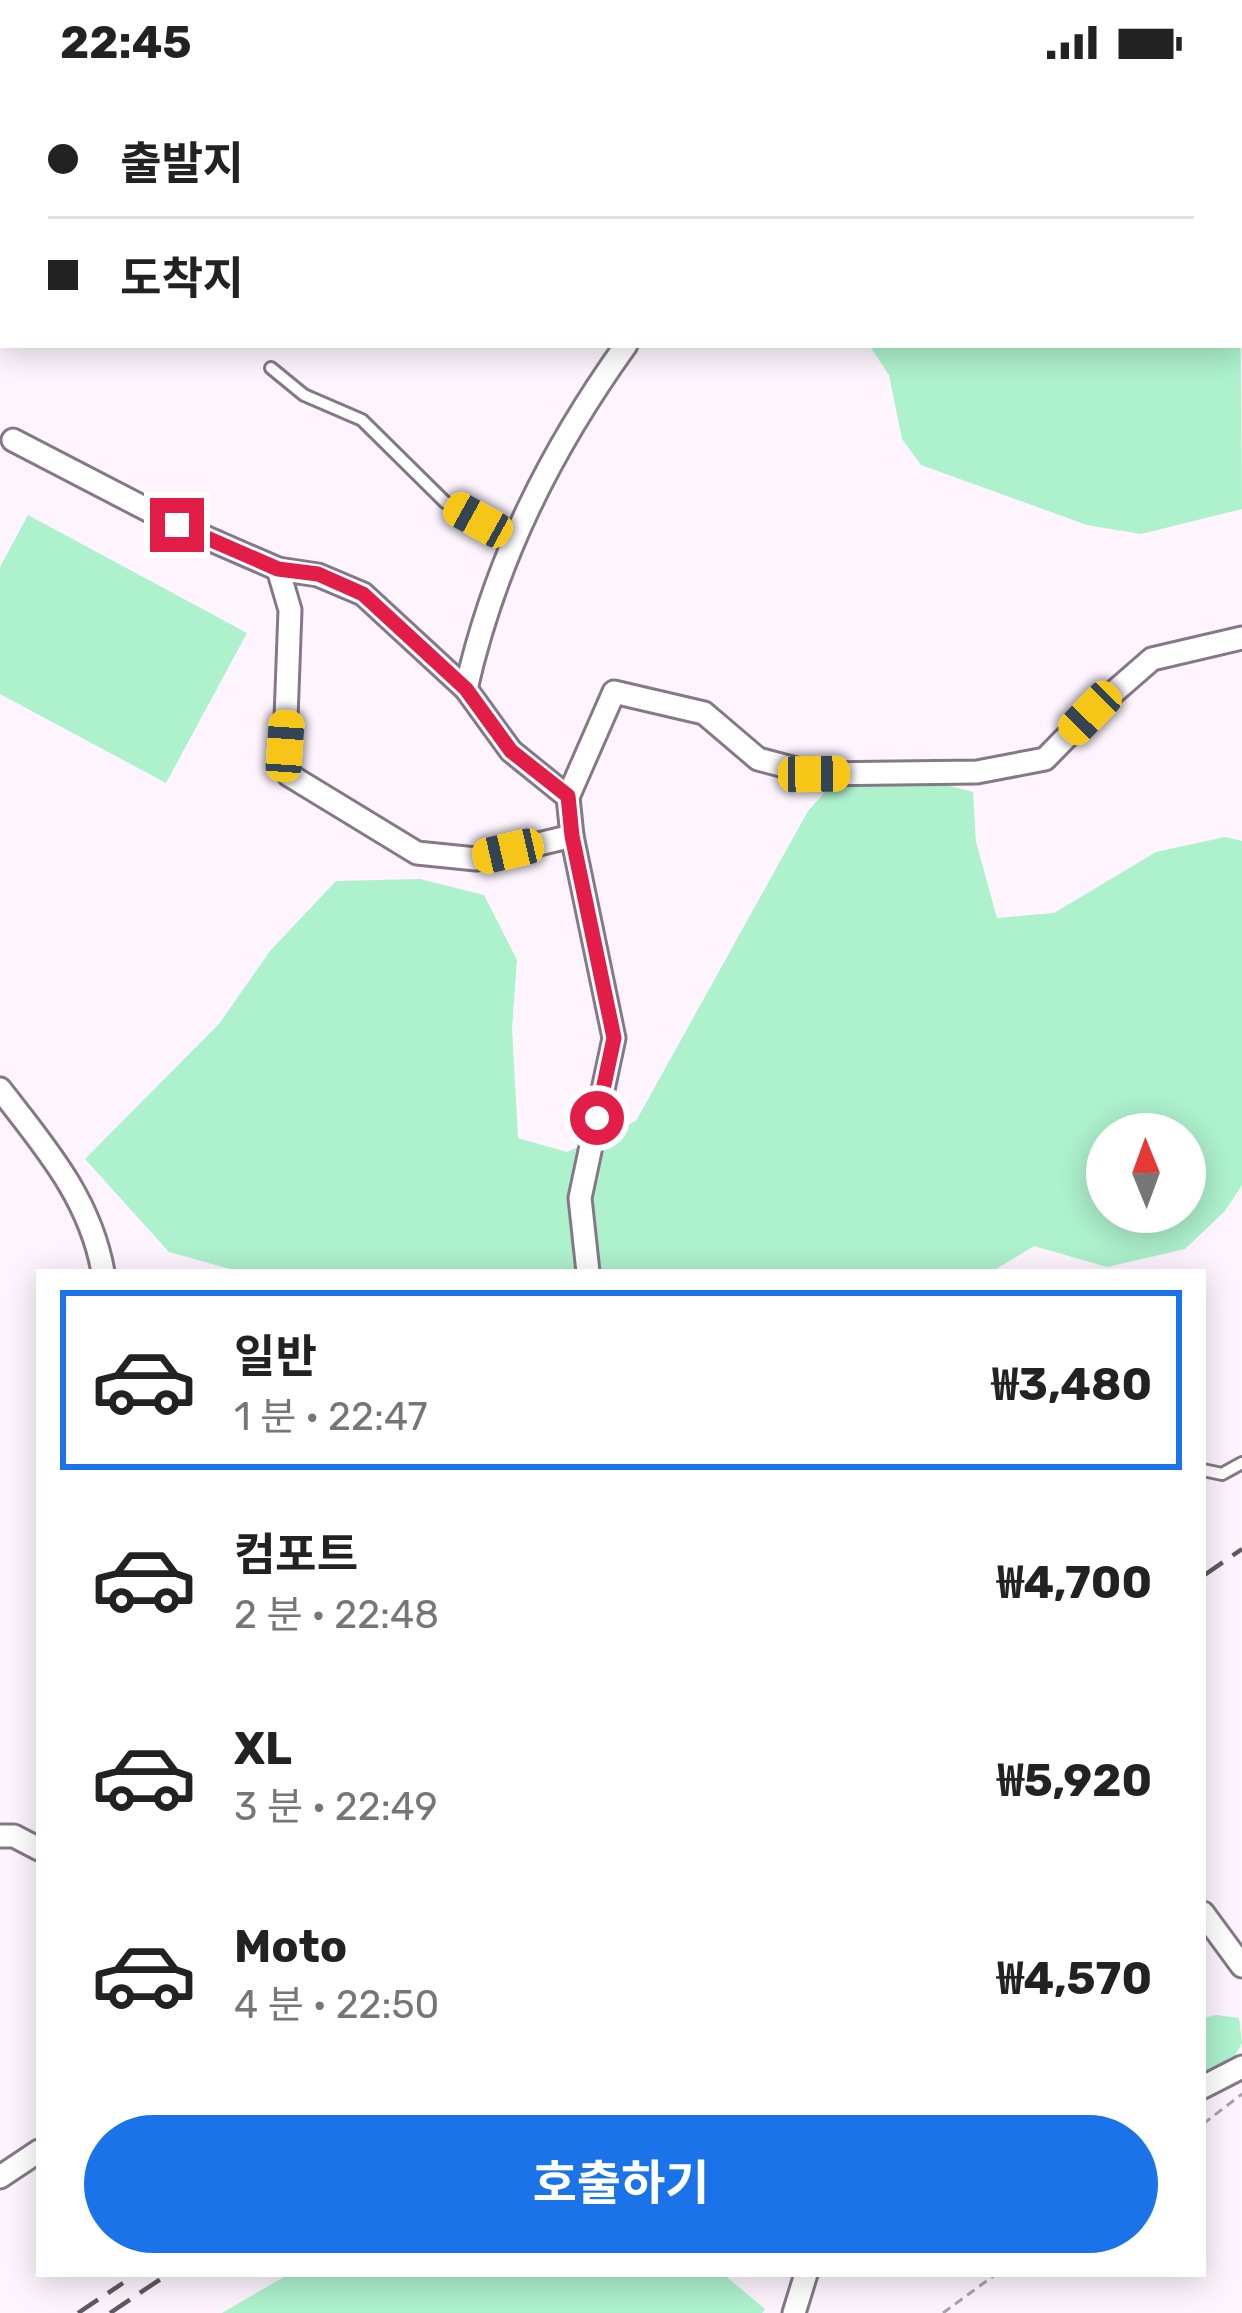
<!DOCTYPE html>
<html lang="ko">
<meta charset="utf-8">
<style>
body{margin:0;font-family:Rubik,"Noto Sans KR",sans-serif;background:#f2f2f2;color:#222;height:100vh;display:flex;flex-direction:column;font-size:45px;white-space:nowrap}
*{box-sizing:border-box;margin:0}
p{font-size:39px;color:#767676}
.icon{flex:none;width:66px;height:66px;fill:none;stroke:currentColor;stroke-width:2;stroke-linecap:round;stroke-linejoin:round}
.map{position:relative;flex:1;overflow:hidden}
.drawer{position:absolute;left:36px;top:1185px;width:1170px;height:1008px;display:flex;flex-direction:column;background:#fff;border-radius:0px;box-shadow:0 6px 30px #0003}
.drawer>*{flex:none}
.guide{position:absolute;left:0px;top:0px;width:1242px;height:264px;box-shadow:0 6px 30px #0003;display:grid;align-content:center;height:264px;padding:0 48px;background:#fff}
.needle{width:78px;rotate:359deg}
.buttons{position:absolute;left:1086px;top:1029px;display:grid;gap:24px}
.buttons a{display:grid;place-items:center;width:120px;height:120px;border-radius:50%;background:#fff;box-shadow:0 6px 30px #0003;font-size:60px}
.end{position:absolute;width:54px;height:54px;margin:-27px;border:15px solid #e11d48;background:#fff;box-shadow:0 0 0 6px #fff}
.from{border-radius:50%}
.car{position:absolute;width:36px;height:72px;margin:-36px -18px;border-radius:15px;box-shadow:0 0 9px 3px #0007;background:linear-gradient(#f5c518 24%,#345 0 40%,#f5c518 0 76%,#345 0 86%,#f5c518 0)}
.guide b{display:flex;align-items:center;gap:42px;height:114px;font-size:45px}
.guide b+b{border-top:3px solid #e0e0e0}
.guide i{width:30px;height:30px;background:#222}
ul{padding:21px 0 0;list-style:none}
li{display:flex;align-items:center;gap:36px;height:180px;margin:0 24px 18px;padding:0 24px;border:6px solid transparent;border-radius:0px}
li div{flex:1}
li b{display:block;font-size:45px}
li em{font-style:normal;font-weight:700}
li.selected{border-color:#1a73e8}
li>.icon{width:108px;height:108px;stroke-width:1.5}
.primary-button{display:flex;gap:24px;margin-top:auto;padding:24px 48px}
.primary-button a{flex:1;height:138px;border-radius:72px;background:#1a73e8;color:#fff;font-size:48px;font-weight:700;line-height:138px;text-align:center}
.status{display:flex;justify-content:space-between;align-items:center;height:84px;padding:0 60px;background:#fff;direction:ltr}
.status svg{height:33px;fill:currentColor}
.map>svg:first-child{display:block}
</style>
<div class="status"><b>22:45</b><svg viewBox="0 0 49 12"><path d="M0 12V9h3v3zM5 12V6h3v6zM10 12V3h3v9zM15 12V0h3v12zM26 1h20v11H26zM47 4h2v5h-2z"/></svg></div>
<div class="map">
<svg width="1242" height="2229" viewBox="0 0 1242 2229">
<rect width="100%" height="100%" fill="#fdf4fe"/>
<g fill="#adf1cd" fill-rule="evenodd">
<path d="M 1239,83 L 1242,425 L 1141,450 L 1087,441 L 921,381 L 902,355 L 889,291 L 869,261 L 1239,261 Z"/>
<path d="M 28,431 L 247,549 L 166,699 L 0,610 L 0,483 Z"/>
<path d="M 913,692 L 973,708 L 976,758 L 997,834 L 1054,829 L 1156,768 L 1225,753 L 1242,757 L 1242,1101 L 1225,1127 L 1185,1165 L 1107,1183 L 1034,1162 L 991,1188 L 241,1188 L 169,1168 L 85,1075 L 219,940 L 270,867 L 336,797 L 420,795 L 484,811 L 517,876 L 512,944 L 518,1054 L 567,1068 L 636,1037 L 808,727 L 826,707 ZM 1107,1050 L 1185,1050 L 1185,1128 L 1107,1128 Z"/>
<path d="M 1216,1931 L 1239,1934 L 1242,1959 L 1226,1987 L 1203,1991 L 1203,1934 Z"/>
<path d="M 289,2190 L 723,2190 L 765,2225 L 762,2229 L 222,2229 Z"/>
</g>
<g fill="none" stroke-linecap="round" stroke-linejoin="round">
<g stroke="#d5cdd6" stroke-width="36" stroke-dasharray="36 18" stroke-linecap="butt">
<path d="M 72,3 L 73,0"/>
<path d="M 0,19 L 3,10"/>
</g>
<g stroke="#857887" stroke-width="16">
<g id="service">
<path d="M 271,284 L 304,311 L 362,336 L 445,418 L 512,455"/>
<path d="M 1203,1386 L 1222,1390 L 1242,1379"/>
</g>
</g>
<g stroke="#857887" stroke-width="27">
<g id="minor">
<path d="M 13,356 L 177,441 L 278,485 L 318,491 L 363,510 L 466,605 L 511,667 L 568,713"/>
<path d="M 278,485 L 290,526 L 285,661 L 289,691 L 417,769 L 476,775 L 572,752"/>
<path d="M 466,605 C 495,477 550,367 626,261"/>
<path d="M 0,1005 C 44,1062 90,1114 103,1188"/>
<path d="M 588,1188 L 580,1114 L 614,954 L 572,752 L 568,713 L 614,608 L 704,629 L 758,675 L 815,690 L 977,688 L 1045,675 L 1090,629 L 1152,575 L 1242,554"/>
<path d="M 0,1752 L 14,1752 L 39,1765"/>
<path d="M 1203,1829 L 1242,1882"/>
<path d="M 1203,2003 L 1242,1983"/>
<path d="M 0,2093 L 39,2067"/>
<path d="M 794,2229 L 806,2190"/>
</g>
</g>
<g stroke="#d7d6d7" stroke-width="42">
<path id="motorway" d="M 0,204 L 3,196"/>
</g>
<g stroke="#a9a1aa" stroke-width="3" stroke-dasharray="9 6" stroke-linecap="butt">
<path d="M 1203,2040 L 1242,2010"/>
<path d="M 943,2229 L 996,2190"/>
</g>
<use href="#service" stroke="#fff" stroke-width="10"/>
<use href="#minor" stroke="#fff" stroke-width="21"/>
<use href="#motorway" stroke="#89bcf4" stroke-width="36"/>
<g stroke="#5f5960" stroke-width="4.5" stroke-dasharray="24 12" stroke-linecap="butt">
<path d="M 1203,1492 L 1242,1465"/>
<path d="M 78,2229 L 123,2199"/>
<path d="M 110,2229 L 168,2190"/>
</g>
</g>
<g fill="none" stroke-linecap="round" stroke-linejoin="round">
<path stroke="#e11d48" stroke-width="15" d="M 177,441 L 278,485 L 318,490 L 363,510 L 466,605 L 511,667 L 568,712 L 572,752 L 614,954 L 597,1034"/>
</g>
</svg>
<div class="buttons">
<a><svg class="needle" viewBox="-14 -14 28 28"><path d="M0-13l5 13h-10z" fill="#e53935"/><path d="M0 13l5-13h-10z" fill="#767676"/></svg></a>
</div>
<i class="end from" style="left:597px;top:1034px"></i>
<i class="end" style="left:177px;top:441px"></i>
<i class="car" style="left:478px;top:436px;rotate:299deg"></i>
<i class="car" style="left:1090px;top:629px;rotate:224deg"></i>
<i class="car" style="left:285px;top:662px;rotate:4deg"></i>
<i class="car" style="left:814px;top:690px;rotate:89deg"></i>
<i class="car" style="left:508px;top:767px;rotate:257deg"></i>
<div class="guide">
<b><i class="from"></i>출발지</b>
<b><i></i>도착지</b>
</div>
<section class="drawer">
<ul>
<li class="selected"><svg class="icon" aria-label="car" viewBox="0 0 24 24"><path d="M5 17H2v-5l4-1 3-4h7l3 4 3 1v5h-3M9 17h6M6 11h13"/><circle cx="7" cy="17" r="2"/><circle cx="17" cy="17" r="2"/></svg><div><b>일반</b><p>1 분 · 22:47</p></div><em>₩3,480</em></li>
<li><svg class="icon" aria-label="car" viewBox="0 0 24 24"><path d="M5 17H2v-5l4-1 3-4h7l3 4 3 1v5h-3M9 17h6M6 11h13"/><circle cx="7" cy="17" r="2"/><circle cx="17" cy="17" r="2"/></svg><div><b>컴포트</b><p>2 분 · 22:48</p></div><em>₩4,700</em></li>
<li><svg class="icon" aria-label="car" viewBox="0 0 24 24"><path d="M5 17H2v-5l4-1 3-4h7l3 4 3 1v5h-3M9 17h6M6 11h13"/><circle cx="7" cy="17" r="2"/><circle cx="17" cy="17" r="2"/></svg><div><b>XL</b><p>3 분 · 22:49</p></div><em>₩5,920</em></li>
<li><svg class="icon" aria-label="car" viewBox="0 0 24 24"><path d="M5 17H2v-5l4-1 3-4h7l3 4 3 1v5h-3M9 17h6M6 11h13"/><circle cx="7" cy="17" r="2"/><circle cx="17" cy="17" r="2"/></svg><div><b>Moto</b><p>4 분 · 22:50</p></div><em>₩4,570</em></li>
</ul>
<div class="primary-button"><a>호출하기</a></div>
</section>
</div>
